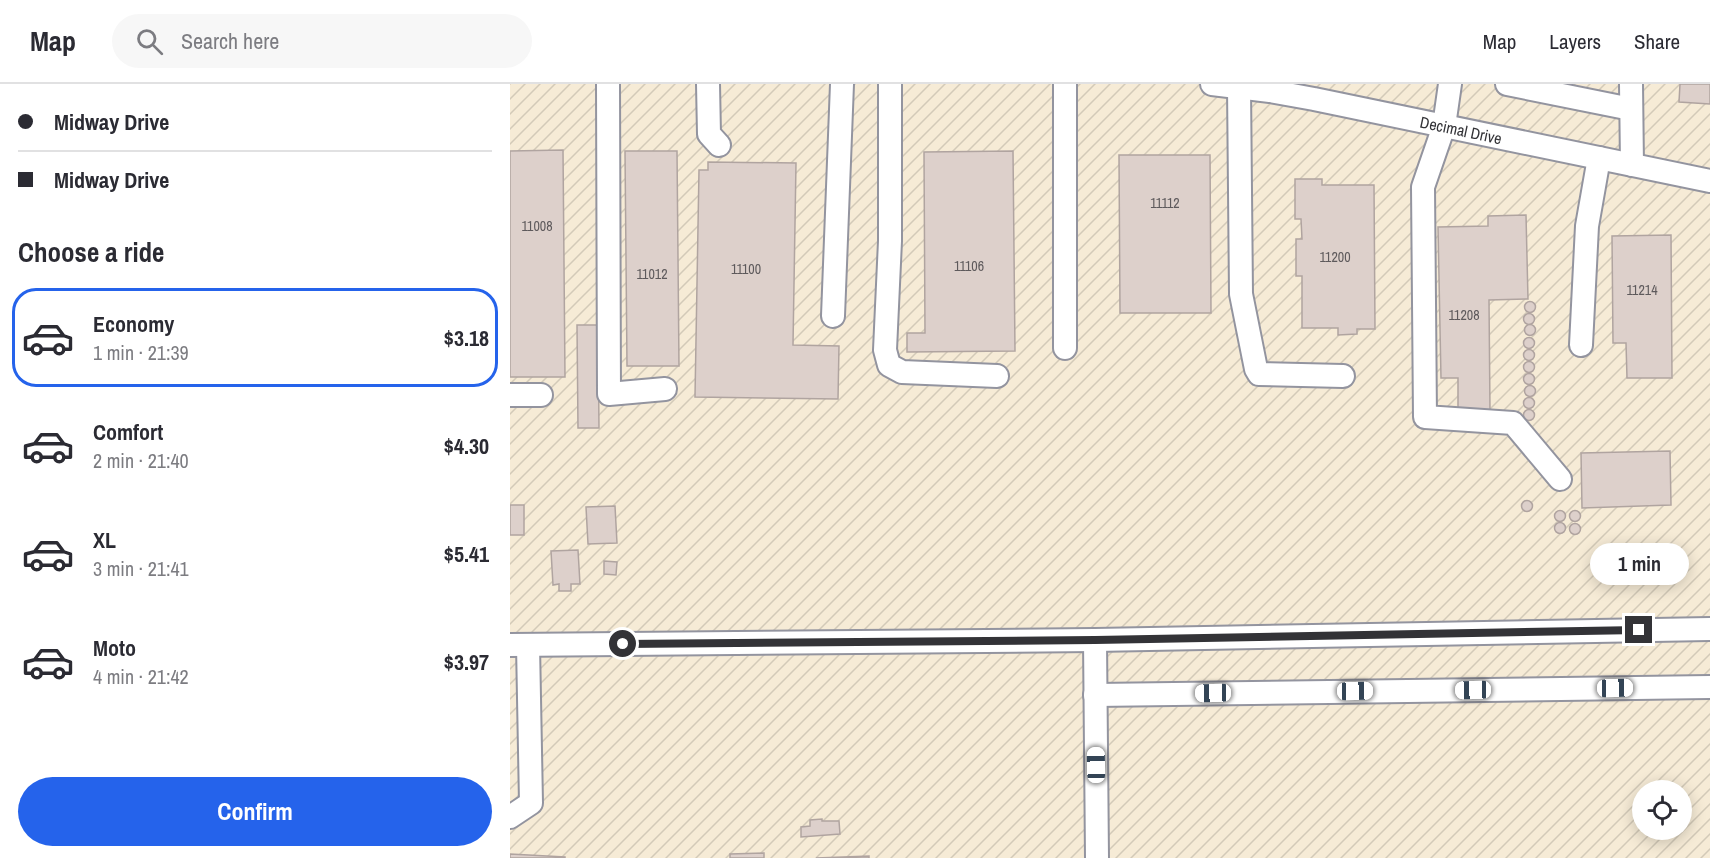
<!DOCTYPE html>
<meta charset="utf-8">
<style>
body{margin:0;font-family:"Archivo Narrow",sans-serif;background:#f7f7f7;color:#2b2b33;height:100vh;display:flex;flex-direction:column;font-size:22px;white-space:nowrap}
*{box-sizing:border-box;margin:0}
p{font-size:20px;color:#7c7c81}
.icon{flex:none;width:33px;height:33px;fill:none;stroke:currentColor;stroke-width:2;stroke-linecap:round;stroke-linejoin:round}
.map{position:relative;flex:1;overflow:hidden}
.details{display:flex;flex-direction:column;background:#fff;width:510px}
.details>*{flex:none}
.banner{display:grid;align-content:center;height:132px;padding:0 18px;background:#fff}
.tools{position:absolute;left:1122px;top:696px;display:grid;gap:12px}
.tools a{display:grid;place-items:center;width:60px;height:60px;border-radius:50%;background:#fff;box-shadow:0 3px 15px #0003;font-size:30px}
.end{position:absolute;width:27px;height:27px;margin:-14px;border:8px solid #333337;background:#fff;box-shadow:0 0 0 3px #fff}
.from{border-radius:50%}
.bubble{position:absolute;height:42px;border-radius:21px;background:#fff;box-shadow:0 3px 15px #0003;font-size:20px;font-weight:800;line-height:42px;text-align:center}
.car{position:absolute;width:18px;height:36px;margin:-18px -9px;border-radius:8px;box-shadow:0 0 4px 2px #0007;background:linear-gradient(#fff 24%,#345 0 40%,#fff 0 76%,#345 0 86%,#fff 0)}
.banner b{display:flex;align-items:center;gap:21px;height:57px;font-size:22px}
.banner b+b{border-top:2px solid #e1e1e2}
.banner i{width:15px;height:15px;background:#2b2b33}
ul{padding:0;list-style:none}
li{display:flex;align-items:center;gap:18px;height:99px;margin:0 12px 9px;padding:0 6px;border:3px solid transparent;border-radius:24px}
li div{flex:1}
li b{display:block;font-size:22px}
li em{font-style:normal;font-weight:800}
li.on{border-color:#2563eb}
li>.icon{width:54px;height:54px;stroke-width:1.5}
h2{padding:0 18px;font-size:27px;line-height:72px}
.button{display:flex;gap:12px;margin-top:auto;padding:12px 18px}
.button a{flex:1;height:69px;border-radius:36px;background:#2563eb;color:#fff;font-size:24px;font-weight:800;line-height:69px;text-align:center}
header{display:flex;align-items:center;gap:36px;box-sizing:border-box;height:84px;padding:0 30px;background:#fff;border-bottom:2px solid #e1e1e2}
header strong{font-size:28px}
nav{display:flex;gap:33px;margin-inline-start:auto;font-size:21px}
.search{width:420px;height:54px;background:#f7f7f7;display:flex;align-items:center;gap:15px;box-sizing:border-box;padding:0 21px;border-radius:33px;color:#7c7c81;font-size:22px}
main{display:flex;flex:1;min-height:0}
.map>svg:first-child{display:block}
</style>
<header>
<strong>Map</strong>
<div class="search"><svg class="icon" aria-label="search" viewBox="0 0 24 24"><circle cx="10" cy="10" r="6"/><path d="M15 15l6 6"/></svg>Search here</div>
<nav><a>Map</a><a>Layers</a><a>Share</a></nav>
</header>
<main>
<section class="details">
<div class="banner">
<b><i class="from"></i>Midway Drive</b>
<b><i></i>Midway Drive</b>
</div>
<h2>Choose a ride</h2>
<ul>
<li class="on"><svg class="icon" aria-label="car" viewBox="0 0 24 24"><path d="M5 17H2v-5l4-1 3-4h7l3 4 3 1v5h-3M9 17h6M6 11h13"/><circle cx="7" cy="17" r="2"/><circle cx="17" cy="17" r="2"/></svg><div><b>Economy</b><p>1 min · 21:39</p></div><em>$3.18</em></li>
<li><svg class="icon" aria-label="car" viewBox="0 0 24 24"><path d="M5 17H2v-5l4-1 3-4h7l3 4 3 1v5h-3M9 17h6M6 11h13"/><circle cx="7" cy="17" r="2"/><circle cx="17" cy="17" r="2"/></svg><div><b>Comfort</b><p>2 min · 21:40</p></div><em>$4.30</em></li>
<li><svg class="icon" aria-label="car" viewBox="0 0 24 24"><path d="M5 17H2v-5l4-1 3-4h7l3 4 3 1v5h-3M9 17h6M6 11h13"/><circle cx="7" cy="17" r="2"/><circle cx="17" cy="17" r="2"/></svg><div><b>XL</b><p>3 min · 21:41</p></div><em>$5.41</em></li>
<li><svg class="icon" aria-label="car" viewBox="0 0 24 24"><path d="M5 17H2v-5l4-1 3-4h7l3 4 3 1v5h-3M9 17h6M6 11h13"/><circle cx="7" cy="17" r="2"/><circle cx="17" cy="17" r="2"/></svg><div><b>Moto</b><p>4 min · 21:42</p></div><em>$3.97</em></li>
</ul>
<div class="button"><a>Confirm</a></div>
</section>
<div class="map">
<svg width="1200" height="774" viewBox="0 0 1200 774">
<defs>
<pattern id="industrial-furrows" width="10" height="10" patternUnits="userSpaceOnUse" patternTransform="scale(1.5)"><rect width="10" height="10" fill="#f6ebd6"/><path d="M-1 1l2-2M0 10L10 0M9 11l2-2" fill="none" stroke="#d3cab8"/></pattern>
</defs>
<rect width="100%" height="100%" fill="#f5f5ff"/>
<path fill="url(#industrial-furrows)" fill-rule="evenodd" d="M 0,0 L 1200,0 L 1200,774 L 0,774 ZM 1132,706 L 1172,706 L 1172,746 L 1132,746 Z"/>
<g fill="#ddd0cb" stroke="#b0a4a0" stroke-width="1.5">
<path d="M 1170,0 L 1200,0 L 1200,20 L 1169,18 Z"/>
<path d="M 53,66 L 55,293 L 0,293 L 0,67 Z"/>
<path d="M 115,67 L 167,67 L 169,282 L 117,282 Z"/>
<path d="M 503,67 L 505,267 L 397,268 L 397,249 L 415,249 L 414,68 Z"/>
<path d="M 609,71 L 700,71 L 701,229 L 610,229 Z"/>
<path d="M 198,78 L 286,79 L 283,261 L 329,262 L 328,315 L 185,313 L 189,86 L 198,86 Z"/>
<path d="M 785,95 L 812,95 L 812,101 L 864,101 L 865,245 L 847,245 L 847,250 L 828,251 L 828,244 L 792,244 L 792,192 L 786,192 L 786,155 L 792,155 L 791,135 L 785,135 Z"/>
<path d="M 1016,131 L 1018,215 L 979,216 L 980,328 L 948,328 L 948,294 L 931,294 L 928,143 L 978,142 L 978,132 Z"/>
<path d="M 1161,151 L 1162,294 L 1117,294 L 1116,259 L 1103,259 L 1102,152 Z"/>
<circle cx="1020" cy="223" r="5.5"/>
<circle cx="1019" cy="235" r="5.5"/>
<circle cx="1020" cy="246" r="5.5"/>
<path d="M 67,241 L 88,241 L 89,344 L 68,344 Z"/>
<circle cx="1019" cy="259" r="5.5"/>
<circle cx="1019" cy="271" r="5.5"/>
<circle cx="1019" cy="283" r="5.5"/>
<circle cx="1019" cy="295" r="5.5"/>
<circle cx="1020" cy="307" r="5.5"/>
<circle cx="1019" cy="319" r="5.5"/>
<circle cx="1019" cy="331" r="5.5"/>
<path d="M 1160,367 L 1161,421 L 1072,424 L 1071,369 Z"/>
<circle cx="1017" cy="422" r="5.5"/>
<rect x="0" y="421" width="14" height="30"/>
<path d="M 105,422 L 107,459 L 78,460 L 76,423 Z"/>
<circle cx="1065" cy="432" r="5.5"/>
<circle cx="1050" cy="432" r="5.5"/>
<circle cx="1050" cy="444" r="5.5"/>
<circle cx="1065" cy="445" r="5.5"/>
<path d="M 68,466 L 70,500 L 61,500 L 61,507 L 49,507 L 49,500 L 43,501 L 41,467 Z"/>
<path d="M 94,477 L 107,478 L 106,491 L 94,490 Z"/>
<path d="M 312,735 L 312,737 L 329,737 L 330,750 L 291,753 L 291,743 L 300,742 L 300,736 Z"/>
<path d="M 254,769 L 254,774 L 220,774 L 220,770 Z"/>
<path d="M 0,770 L 55,773 L 55,774 L 0,774 Z"/>
<path d="M 359,772 L 359,774 L 306,774 Z"/>
</g>
<g fill="none" stroke-linecap="round" stroke-linejoin="round">
<g stroke="#93949f" stroke-width="26">
<g id="minor">
<path d="M 98,0 L 99,310 L 155,305"/>
<path d="M 198,0 L 199,50 L 209,61"/>
<path d="M 380,0 L 380,157 L 375,266 L 379,281 L 392,288 L 487,292"/>
<path d="M 702,0 L 760,7 L 804,15 L 1200,97"/>
<path d="M 940,0 L 934,42 L 913,103 L 915,333 L 1003,339 L 1050,395"/>
<path d="M 997,0 L 1121,25"/>
<path d="M 1121,0 L 1122,81"/>
<path d="M 729,3 L 731,210 L 746,285 L 749,290 L 833,292"/>
<path d="M 323,232 L 332,0"/>
<path d="M 1071,261 L 1077,142 L 1089,74"/>
<path d="M 555,264 L 555,0"/>
<path d="M 0,311 L 31,311"/>
<path d="M 585,556 L 587,774"/>
<path d="M 0,561 L 585,556 L 1200,545"/>
<path d="M 585,611 L 1200,603"/>
<path d="M 0,733 L 21,719 L 18,561"/>
</g>
</g>
<use href="#minor" stroke="#fff" stroke-width="22"/>
</g>
<g fill="none" stroke-linecap="round" stroke-linejoin="round">
<path stroke="#333337" stroke-width="8" d="M 113,560 L 585,556 L 1129,546"/>
</g>
<g text-anchor="middle" stroke-width="5" stroke-linejoin="round" paint-order="stroke">
<g font-size="14" fill="#5e5a5c">
<text x="655" y="124">11112</text>
<text x="27" y="147">11008</text>
<text x="825" y="178">11200</text>
<text x="459" y="187">11106</text>
<text x="236" y="190">11100</text>
<text x="142" y="195">11012</text>
<text x="1132" y="211">11214</text>
<text x="954" y="236">11208</text>
</g>
<g font-size="16" fill="#333337" stroke="#fff">
<text transform="translate(951 46) rotate(12)" y="6">Decimal Drive</text>
</g>
</g>
</svg>
<div class="tools">
<a><svg class="icon" aria-label="locate" viewBox="0 0 24 24"><circle cx="12" cy="12" r="6"/><path d="M12 2v4M12 18v4M2 12h4M18 12h4"/></svg></a>
</div>
<i class="end from" style="left:113px;top:560px"></i>
<i class="end" style="left:1129px;top:546px"></i>
<div class="bubble" style="left:1080px;top:459px;width:99px">1 min</div>
<i class="car" style="left:1105px;top:604px;rotate:89deg"></i>
<i class="car" style="left:963px;top:606px;rotate:269deg"></i>
<i class="car" style="left:845px;top:607px;rotate:89deg"></i>
<i class="car" style="left:703px;top:609px;rotate:269deg"></i>
<i class="car" style="left:586px;top:681px;rotate:359deg"></i>
</div>
</main>
